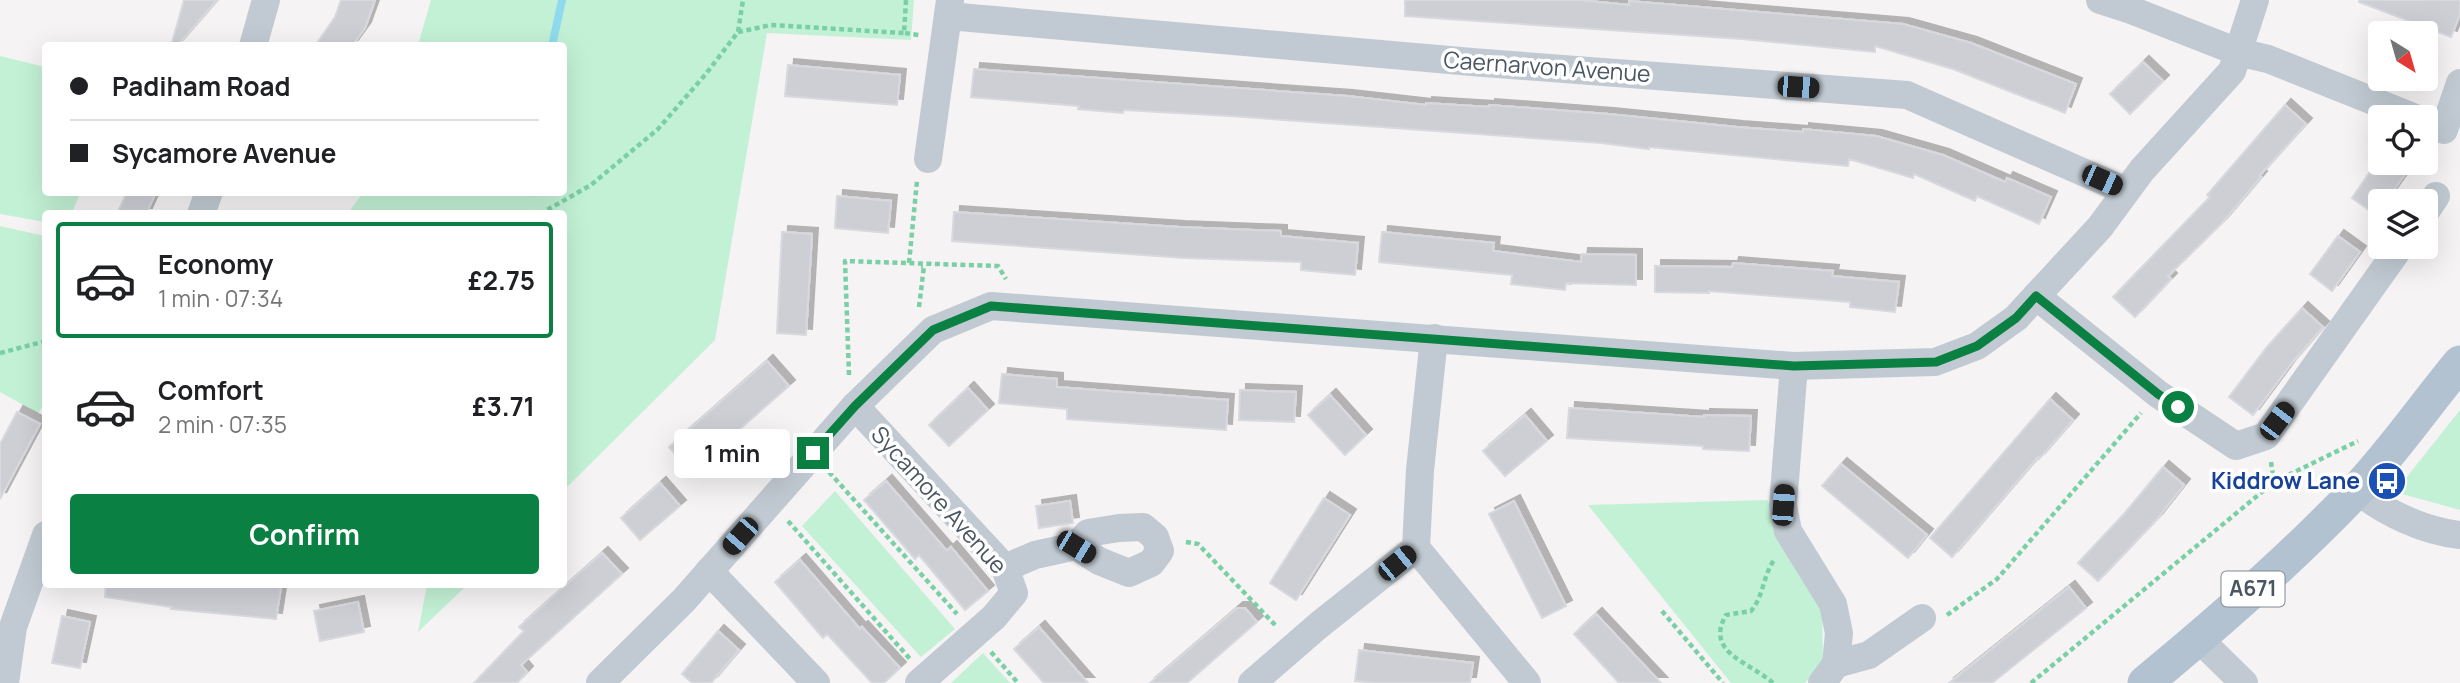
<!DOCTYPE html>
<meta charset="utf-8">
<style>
body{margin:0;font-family:Manrope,sans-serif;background:#f6f6f6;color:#202124;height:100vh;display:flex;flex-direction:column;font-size:26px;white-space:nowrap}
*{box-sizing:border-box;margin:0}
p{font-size:23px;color:#757577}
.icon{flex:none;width:38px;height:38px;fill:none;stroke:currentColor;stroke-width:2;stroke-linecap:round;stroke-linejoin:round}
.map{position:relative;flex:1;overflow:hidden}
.side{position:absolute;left:42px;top:210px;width:525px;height:378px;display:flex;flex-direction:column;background:#fff;border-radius:7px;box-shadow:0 7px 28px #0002}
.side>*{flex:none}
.hud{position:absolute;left:42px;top:42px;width:525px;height:154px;border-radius:7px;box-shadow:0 7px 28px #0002;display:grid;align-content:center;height:154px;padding:0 28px;background:#fff}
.needle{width:46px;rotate:143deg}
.fabs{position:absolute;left:2368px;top:21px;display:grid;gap:14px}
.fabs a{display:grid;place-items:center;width:70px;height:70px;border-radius:7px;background:#fff;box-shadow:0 7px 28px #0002;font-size:35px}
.end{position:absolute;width:32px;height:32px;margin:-16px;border:9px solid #0b8043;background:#fff;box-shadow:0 0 0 4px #fff}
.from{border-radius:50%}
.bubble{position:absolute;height:49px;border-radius:7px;background:#fff;box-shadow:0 7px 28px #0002;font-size:23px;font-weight:700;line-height:49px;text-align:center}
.car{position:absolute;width:21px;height:42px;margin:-21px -10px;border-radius:9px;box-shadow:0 0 5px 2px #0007;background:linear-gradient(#222 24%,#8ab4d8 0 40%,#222 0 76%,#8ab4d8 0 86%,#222 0)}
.hud b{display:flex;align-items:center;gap:24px;height:66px;font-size:26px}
.hud b+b{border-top:2px solid #e0e0e0}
.hud i{width:18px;height:18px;background:#202124}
ul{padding:12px 0 0;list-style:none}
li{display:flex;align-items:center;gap:21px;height:116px;margin:0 14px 10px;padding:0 14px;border:4px solid transparent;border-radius:7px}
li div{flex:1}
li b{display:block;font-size:26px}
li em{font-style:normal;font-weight:700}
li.current{border-color:#0b8043}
li>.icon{width:63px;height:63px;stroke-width:1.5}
.action{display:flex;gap:14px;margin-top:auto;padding:14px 28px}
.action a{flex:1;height:80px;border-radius:7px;background:#0b8043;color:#fff;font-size:28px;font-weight:700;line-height:80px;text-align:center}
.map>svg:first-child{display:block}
</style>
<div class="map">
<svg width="2460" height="683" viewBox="0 0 2460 683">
<defs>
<filter id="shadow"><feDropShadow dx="6" dy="-6" stdDeviation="0" flood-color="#0004"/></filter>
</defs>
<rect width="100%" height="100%" fill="#f5f3f3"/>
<g fill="#c3f1d5">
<path d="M 431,0 L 914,0 L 911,40 L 767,33 L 715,340 L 564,490 L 564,214 L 348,213 L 363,193 L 564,192 L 564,46 L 418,45 Z"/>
<path d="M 0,56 L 45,67 L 46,192 L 80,193 L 72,213 L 46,214 L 45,222 L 0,214 Z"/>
<path d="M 0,226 L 45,236 L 46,402 L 38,413 L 0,392 Z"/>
<path d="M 2460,410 L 2460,510 L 2395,492 Z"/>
<path d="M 835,491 L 955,629 L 921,657 L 802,526 Z"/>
<path d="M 1767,500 L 1822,605 L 1823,662 L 1805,683 L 1731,683 L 1588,505 Z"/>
<path d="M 427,585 L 467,585 L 418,632 Z"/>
<path d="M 983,653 L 1010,683 L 951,683 Z"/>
</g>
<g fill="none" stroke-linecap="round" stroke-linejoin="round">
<path stroke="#90daee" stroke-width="8" d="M 552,46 L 562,0"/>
</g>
<g fill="#cdcfd5" stroke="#d7d9de" stroke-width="2" filter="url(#shadow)">
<path d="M 184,0 L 217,0 L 177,46 L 171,46 Z"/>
<path d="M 341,0 L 375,0 L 365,28 L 352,46 L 315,46 L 335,17 Z"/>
<path d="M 1405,0 L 1579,0 L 1629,5 L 1629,1 L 1903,24 L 1971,43 L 2076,84 L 2065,113 L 1953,69 L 1875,46 L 1875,52 L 1742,39 L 1405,16 Z"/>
<path d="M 2359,0 L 2460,0 L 2460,14 L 2451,37 L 2359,2 Z"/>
<path d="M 2143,62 L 2163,81 L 2130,114 L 2110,94 Z"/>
<path d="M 788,65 L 900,75 L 897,105 L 785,96 Z"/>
<path d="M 974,69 L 1347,96 L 1426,105 L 1426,103 L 1489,107 L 1489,105 L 1608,114 L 1737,127 L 1803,132 L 1803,129 L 1876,136 L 1943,155 L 2005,182 L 2007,178 L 2051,197 L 2039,224 L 1977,196 L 1975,201 L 1914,174 L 1913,178 L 1849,159 L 1848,166 L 1649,147 L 1649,149 L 1601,143 L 1230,116 L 1124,110 L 1123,113 L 1078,109 L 1079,106 L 971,97 Z"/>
<path d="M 2285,105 L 2306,124 L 2259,176 L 2261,177 L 2222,223 L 2168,276 L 2171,279 L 2135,317 L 2113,297 L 2210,197 L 2207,195 Z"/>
<path d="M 2376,163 L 2413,163 L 2386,201 L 2380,201 L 2380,209 L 2376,215 L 2352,198 Z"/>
<path d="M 127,192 L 156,192 L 146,214 L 117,214 Z"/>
<path d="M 837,196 L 891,201 L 888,233 L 835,228 Z"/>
<path d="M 954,212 L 1179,227 L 1281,231 L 1281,236 L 1358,243 L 1355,275 L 1301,270 L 1301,262 L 1184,258 L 952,241 Z"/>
<path d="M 782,232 L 812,234 L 806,335 L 777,333 Z"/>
<path d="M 1382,232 L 1494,243 L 1493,251 L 1581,262 L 1582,254 L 1636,255 L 1636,285 L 1566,283 L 1565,290 L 1511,284 L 1512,275 L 1379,262 Z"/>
<path d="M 2338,236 L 2360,252 L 2332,291 L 2310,274 Z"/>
<path d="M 1733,263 L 1833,271 L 1832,276 L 1899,282 L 1895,312 L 1850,307 L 1850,302 L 1709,291 L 1709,293 L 1655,292 L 1655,266 L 1732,267 Z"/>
<path d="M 2302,308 L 2323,327 L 2291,364 L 2253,415 L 2229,397 L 2267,347 Z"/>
<path d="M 767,361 L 789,386 L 691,472 L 669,447 Z"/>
<path d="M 1002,374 L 1057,379 L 1057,387 L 1228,400 L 1226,430 L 1067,419 L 1067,409 L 999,403 Z"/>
<path d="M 968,388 L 988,410 L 949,446 L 929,425 Z"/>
<path d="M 1240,390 L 1296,392 L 1294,422 L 1239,420 Z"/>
<path d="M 1330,395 L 1366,435 L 1345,455 L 1308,415 Z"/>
<path d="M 2050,399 L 2073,420 L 2039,459 L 2038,457 L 1952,557 L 1930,538 Z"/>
<path d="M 1569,408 L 1704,417 L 1704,415 L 1751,416 L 1749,451 L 1703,449 L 1703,446 L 1567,438 Z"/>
<path d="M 17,412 L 40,424 L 0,499 L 0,444 Z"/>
<path d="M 1525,415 L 1547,441 L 1505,476 L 1483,451 Z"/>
<path d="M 1841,464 L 1927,535 L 1908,558 L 1822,486 Z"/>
<path d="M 2163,467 L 2184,485 L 2157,519 L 2098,581 L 2078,563 L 2124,514 Z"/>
<path d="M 886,481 L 947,551 L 951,547 L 988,591 L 965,610 L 919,555 L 915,559 L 864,500 Z"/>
<path d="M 660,483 L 680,506 L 640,540 L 621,518 Z"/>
<path d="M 1324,498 L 1350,515 L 1296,600 L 1270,583 Z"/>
<path d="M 1070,501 L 1073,523 L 1039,528 L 1036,506 Z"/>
<path d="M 1514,501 L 1566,606 L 1542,618 L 1489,514 Z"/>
<path d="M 602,553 L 622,574 L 521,665 L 527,672 L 517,683 L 474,683 L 524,631 L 519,627 Z"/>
<path d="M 800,560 L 860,629 L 862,627 L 900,668 L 884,683 L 872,683 L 827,634 L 823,638 L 775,582 Z"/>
<path d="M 106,584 L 261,584 L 281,587 L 276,619 L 171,609 L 172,607 L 105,597 Z"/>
<path d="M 2069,587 L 2086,608 L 1992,683 L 1949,683 Z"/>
<path d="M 358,602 L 364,632 L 320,641 L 314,611 Z"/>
<path d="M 1237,608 L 1245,608 L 1257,622 L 1187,683 L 1150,683 Z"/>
<path d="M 1596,614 L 1661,683 L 1619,683 L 1574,634 Z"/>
<path d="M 62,616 L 90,622 L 80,668 L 52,663 Z"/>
<path d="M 1039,627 L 1088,683 L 1044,683 L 1014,649 Z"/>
<path d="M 718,631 L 739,650 L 711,683 L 692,683 L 682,674 Z"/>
<path d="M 1359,650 L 1473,663 L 1470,683 L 1376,683 L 1355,681 Z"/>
</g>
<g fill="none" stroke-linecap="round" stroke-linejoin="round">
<g stroke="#7ad0a6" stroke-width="4.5" stroke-dasharray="5 3.5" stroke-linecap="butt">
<path d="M 906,0 L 904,33 L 919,35"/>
<path d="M 738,32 L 771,25 L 904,33"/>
<path d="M 540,214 L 591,185 L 658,129 L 705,75 L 738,32 L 743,0"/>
<path d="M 909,263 L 917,181"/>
<path d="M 919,307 L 924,266 L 921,266"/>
<path d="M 0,353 L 46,341"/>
<path d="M 849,375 L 845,261 L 998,266 L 1006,279"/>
<path d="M 2271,462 L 2274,482"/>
<path d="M 829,472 L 957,614"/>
<path d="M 788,521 L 910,659"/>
<path d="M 1186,542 L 1198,544 L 1277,627"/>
<path d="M 1662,611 L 1723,683"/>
<path d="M 1947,615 L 1997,579 L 2141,413"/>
<path d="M 991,652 L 1018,683"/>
<path d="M 1773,683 C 1750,662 1704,653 1726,615 L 1751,611 C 1764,596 1763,574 1775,559"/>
<path d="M 2031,683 L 2274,482 L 2358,441"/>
</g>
<g stroke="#c1cad2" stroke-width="28">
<path d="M 2100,0 L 2131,10 L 2238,52 L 2268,59 L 2413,117"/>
<path d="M 948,16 L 1472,62 L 1907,95 L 2126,191"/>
<path d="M 253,46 L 266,0"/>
<path d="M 2444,130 L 2460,83"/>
<path d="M 928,159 L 950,0"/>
<path d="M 2426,211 L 2436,196"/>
<path d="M 201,214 L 209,192"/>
<path d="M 2036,296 L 2158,394 L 2236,446 L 2266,436 L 2400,247"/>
<path d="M 1794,366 L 1783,505 L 1788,531 L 1833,604 L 1839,633 L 1836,664 L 1822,683"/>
<path d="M 855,406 L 1005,568 L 1014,593 L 994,617 L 919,683"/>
<path d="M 2357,490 C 2385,513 2424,531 2460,535"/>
<path d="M 1416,548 L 1527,683"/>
<path d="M 1005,568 L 1035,555 L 1076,546 L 1099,561 L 1129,573 L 1151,563 L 1160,551 L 1155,537 L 1143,527 L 1119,528 L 1088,533 L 1076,546"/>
<path d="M 709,571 L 816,683"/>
<path d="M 2199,639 L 2244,683"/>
<path d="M 1836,664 L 1869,655 L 1922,618"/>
<path d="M 5,683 L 13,627 L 46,535"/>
<path d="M 600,683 L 684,600 L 855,406 L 933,330 L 991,306 L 1794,366 L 1935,362 L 1977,346 L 2016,318 L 2100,227 L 2142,170 L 2232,71 L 2255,0"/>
<path d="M 1252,683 L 1319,625 L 1416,548 L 1420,470 L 1434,338"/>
</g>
<path stroke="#b3c2d1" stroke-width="35" d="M 2145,683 C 2218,623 2290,560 2355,492 C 2392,453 2426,404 2460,363"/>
</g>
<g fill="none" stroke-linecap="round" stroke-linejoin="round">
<path stroke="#0b8043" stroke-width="9" d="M 813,453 L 855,406 L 933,330 L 991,306 L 1794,366 L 1936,362 L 1977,346 L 2016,318 L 2036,296 L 2158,394 L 2178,407"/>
</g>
<defs>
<g id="bus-disc" transform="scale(2.0125)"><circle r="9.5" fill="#1a4fb4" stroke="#fff"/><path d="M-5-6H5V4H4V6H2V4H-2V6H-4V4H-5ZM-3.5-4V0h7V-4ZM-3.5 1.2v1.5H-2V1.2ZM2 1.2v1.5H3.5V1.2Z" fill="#fff"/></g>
</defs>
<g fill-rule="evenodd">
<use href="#bus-disc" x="2387" y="481"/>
</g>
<g text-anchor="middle" stroke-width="7" stroke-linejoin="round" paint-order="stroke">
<rect fill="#fff" stroke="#808990" stroke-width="2" x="2221.5" y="571.5" width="63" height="35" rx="5"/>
<g font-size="21" font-weight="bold" fill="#4a5661">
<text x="2253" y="596">A671</text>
</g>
<g font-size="23" fill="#4a5661" stroke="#fff">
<text transform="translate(1547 67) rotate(4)" y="8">Caernarvon Avenue</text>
<text transform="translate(939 500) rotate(48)" y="8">Sycamore Avenue</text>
</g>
<g font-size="23" font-weight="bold" fill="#164399" stroke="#fff" text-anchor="end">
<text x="2360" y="489">Kiddrow Lane</text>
</g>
</g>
</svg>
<div class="fabs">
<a><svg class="needle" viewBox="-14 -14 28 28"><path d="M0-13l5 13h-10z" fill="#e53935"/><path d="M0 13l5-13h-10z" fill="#757577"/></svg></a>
<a><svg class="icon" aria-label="locate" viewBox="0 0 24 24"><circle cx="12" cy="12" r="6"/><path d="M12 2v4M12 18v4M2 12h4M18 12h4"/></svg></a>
<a><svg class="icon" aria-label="layers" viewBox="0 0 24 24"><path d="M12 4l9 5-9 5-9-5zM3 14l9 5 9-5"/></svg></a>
</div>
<i class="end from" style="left:2178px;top:407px"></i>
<i class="end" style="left:813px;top:453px"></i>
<div class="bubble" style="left:674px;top:429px;width:116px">1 min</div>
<i class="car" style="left:1798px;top:87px;rotate:94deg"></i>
<i class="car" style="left:2102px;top:180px;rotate:114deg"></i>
<i class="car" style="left:2277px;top:421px;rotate:37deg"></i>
<i class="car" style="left:1783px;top:505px;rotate:4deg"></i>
<i class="car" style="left:740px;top:536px;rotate:221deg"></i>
<i class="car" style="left:1076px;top:547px;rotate:121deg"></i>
<i class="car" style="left:1397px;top:563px;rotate:51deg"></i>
<div class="hud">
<b><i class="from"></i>Padiham Road</b>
<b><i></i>Sycamore Avenue</b>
</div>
<section class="side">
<ul>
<li class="current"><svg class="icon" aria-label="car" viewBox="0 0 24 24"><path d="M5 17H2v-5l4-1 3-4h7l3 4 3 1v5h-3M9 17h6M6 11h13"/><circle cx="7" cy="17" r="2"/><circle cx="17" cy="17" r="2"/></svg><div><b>Economy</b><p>1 min · 07:34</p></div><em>£2.75</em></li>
<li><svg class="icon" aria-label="car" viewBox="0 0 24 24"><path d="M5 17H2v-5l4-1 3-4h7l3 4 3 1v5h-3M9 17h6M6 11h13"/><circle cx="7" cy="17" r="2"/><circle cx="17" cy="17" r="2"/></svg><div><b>Comfort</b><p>2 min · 07:35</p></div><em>£3.71</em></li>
</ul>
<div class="action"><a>Confirm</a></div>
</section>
</div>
